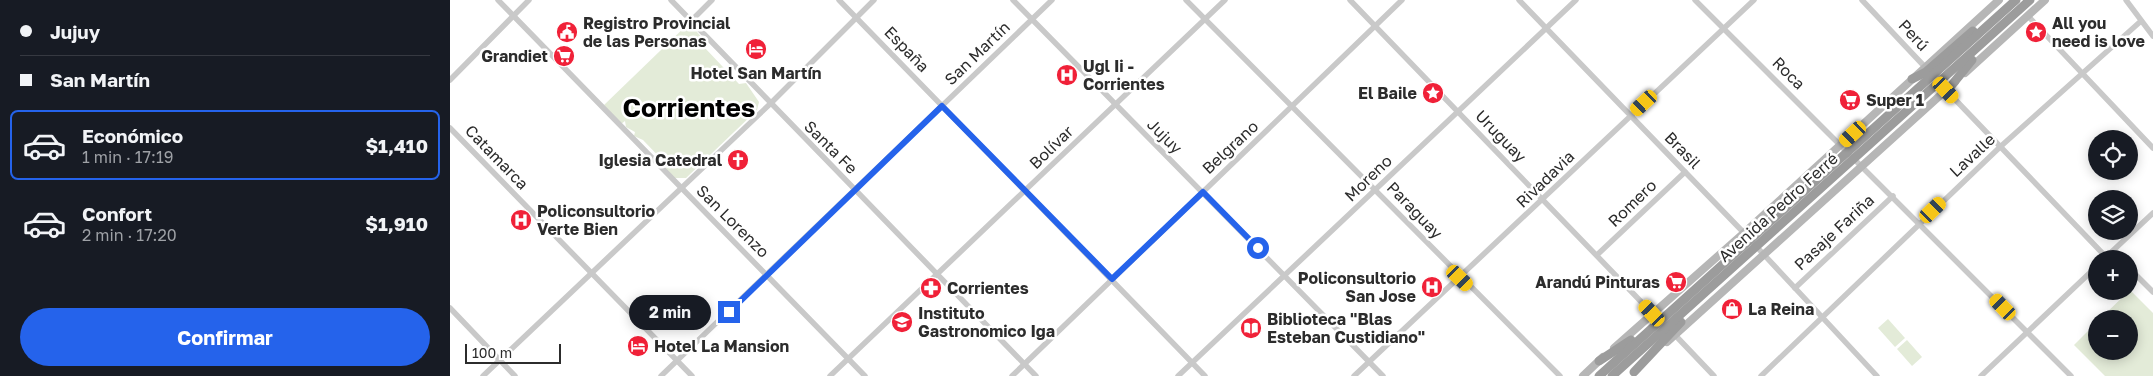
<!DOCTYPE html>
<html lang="es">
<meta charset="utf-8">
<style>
body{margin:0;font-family:"Golos Text",sans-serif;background:#20242c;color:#f1f3f6;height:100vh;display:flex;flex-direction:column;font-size:19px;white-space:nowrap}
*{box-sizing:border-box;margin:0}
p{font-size:16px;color:#9ea1a6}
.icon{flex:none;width:28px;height:28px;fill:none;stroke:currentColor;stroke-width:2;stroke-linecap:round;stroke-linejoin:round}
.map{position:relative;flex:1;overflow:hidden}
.details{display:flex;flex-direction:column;background:#171b24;width:450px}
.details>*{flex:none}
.top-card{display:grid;align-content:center;height:110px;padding:0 20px;background:#171b24}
.tools{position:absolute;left:1638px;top:130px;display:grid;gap:10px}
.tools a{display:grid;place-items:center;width:50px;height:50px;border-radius:50%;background:#171b24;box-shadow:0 2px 12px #0003;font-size:25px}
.scale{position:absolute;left:15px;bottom:12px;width:96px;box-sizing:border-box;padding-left:5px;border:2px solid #2c2c2c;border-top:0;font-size:14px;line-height:18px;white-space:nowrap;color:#2c2c2c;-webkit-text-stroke:4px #fff;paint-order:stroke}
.end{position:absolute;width:22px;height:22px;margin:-11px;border:6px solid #2563eb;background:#fff;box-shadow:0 0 0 2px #fff}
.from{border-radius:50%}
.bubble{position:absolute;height:35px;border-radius:18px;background:#171b24;box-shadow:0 2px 12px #0003;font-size:16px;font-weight:700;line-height:35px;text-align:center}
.car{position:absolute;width:15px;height:30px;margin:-15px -8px;border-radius:6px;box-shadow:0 0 4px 1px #0007;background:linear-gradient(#f5c518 24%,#345 0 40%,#f5c518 0 76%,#345 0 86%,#f5c518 0)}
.top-card b{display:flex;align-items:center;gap:18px;height:48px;font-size:19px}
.top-card b+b{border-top:1px solid #363941}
.top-card i{width:12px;height:12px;background:#f1f3f6}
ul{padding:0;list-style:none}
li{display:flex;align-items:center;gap:15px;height:70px;margin:0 10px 8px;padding:0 10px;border:2px solid transparent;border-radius:8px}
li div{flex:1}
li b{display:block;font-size:19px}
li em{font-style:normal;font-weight:700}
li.active{border-color:#2563eb}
li>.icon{width:45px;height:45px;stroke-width:1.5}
.primary-button{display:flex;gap:10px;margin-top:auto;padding:10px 20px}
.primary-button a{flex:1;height:58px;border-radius:30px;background:#2563eb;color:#fff;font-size:20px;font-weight:700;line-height:58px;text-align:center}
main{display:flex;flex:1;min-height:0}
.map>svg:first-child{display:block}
</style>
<main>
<section class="details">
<div class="top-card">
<b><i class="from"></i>Jujuy</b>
<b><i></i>San Martín</b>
</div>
<ul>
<li class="active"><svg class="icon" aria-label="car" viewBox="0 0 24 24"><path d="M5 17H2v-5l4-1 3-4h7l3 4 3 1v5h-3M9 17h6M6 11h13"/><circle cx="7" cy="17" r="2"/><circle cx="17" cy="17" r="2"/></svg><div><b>Económico</b><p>1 min · 17:19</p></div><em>$1,410</em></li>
<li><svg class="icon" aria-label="car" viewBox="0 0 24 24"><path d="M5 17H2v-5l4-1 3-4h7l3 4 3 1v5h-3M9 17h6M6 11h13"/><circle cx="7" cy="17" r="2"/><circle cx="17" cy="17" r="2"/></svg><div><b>Confort</b><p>2 min · 17:20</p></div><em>$1,910</em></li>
</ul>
<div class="primary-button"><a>Confirmar</a></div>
</section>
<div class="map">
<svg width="1703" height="376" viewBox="0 0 1703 376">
<rect width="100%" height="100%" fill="#fff"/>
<g fill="#e3ebd8">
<path d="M 239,23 L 256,42 L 255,48 L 289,84 L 296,83 L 309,102 L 307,110 L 236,178 L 224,178 L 216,169 L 217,165 L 193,140 L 184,136 L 185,132 L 176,127 L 175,121 L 171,124 L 154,105 Z"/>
<path d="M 1680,290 L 1703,313 L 1703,376 L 1655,376 L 1624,345 L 1646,323 L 1646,351 L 1679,351 L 1679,319 L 1650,319 Z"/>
<path d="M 1438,319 L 1455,338 L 1445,347 L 1428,328 Z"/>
<path d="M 1457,340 L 1472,357 L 1462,366 L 1447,349 Z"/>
</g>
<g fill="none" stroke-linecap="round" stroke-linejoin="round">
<g stroke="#c9c9c9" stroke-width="5.5">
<path d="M 48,0 L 415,376"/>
<path d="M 221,0 L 586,376"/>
<path d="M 389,0 L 755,376"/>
<path d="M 563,0 L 933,376"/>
<path d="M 736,0 L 1110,376"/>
<path d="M 900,0 L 1202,313"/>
<path d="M 1069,0 L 1296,235"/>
<path d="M 1245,0 L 1621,376"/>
<path d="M 1412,0 L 1475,67"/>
<path d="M 1676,0 L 1703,36"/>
<path d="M 1578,16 L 1703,148"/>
<path d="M 242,20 L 262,0"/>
<path d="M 0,80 L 79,0"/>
<path d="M 1496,90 L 1656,257"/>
<path d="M 0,128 L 242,376"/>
<path d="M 1304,244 L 1427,376"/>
<path d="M 1662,252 L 1669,259"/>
<path d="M 1148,254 L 1235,172"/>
<path d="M 1654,259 L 1703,213"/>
<path d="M 1679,268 L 1703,292"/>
<path d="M 1345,288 L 1443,196"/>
<path d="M 0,308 L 65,376"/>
<path d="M 1225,335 L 1264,376"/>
<path d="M 33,376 L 320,104 L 424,0"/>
<path d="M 211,376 L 602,0"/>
<path d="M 380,376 L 775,0"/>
<path d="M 562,376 L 952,0"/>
<path d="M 728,376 L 1126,0"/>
<path d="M 904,376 L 1304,0"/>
<path d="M 1311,376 L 1550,147 L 1691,21"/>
<path d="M 1531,376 L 1646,267"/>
</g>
<g stroke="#b6b6b6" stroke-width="8">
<path d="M 1515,73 L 1595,0"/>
<path d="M 1217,342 L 1505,82"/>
<path d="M 1164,348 L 1294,233 L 1549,0"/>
<path d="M 1133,376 L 1153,357"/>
</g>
<g stroke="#9c9c9c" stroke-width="9">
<path d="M 1462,79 L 1476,72 L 1523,31"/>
<path d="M 1501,86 L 1522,60"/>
<path d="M 1149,361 L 1181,340"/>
<path d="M 1184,372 L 1231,322"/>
<path d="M 1149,376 L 1566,0"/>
<path d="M 1162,376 L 1580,0"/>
</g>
</g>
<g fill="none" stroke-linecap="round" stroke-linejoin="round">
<path stroke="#2563eb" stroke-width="6" d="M 279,312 L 492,106 L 662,279 L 753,192 L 808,248"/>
</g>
<defs>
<g id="civic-disc" transform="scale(1.125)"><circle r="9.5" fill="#f02138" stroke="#fff"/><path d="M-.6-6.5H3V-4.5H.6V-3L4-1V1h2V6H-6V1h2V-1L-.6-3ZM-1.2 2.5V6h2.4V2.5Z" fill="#fff"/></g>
<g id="sight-disc" transform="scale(1.125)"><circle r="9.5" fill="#f02138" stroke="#fff"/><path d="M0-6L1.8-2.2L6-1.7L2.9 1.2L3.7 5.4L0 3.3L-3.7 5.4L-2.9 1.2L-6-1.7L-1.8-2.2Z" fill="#fff"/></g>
<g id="hotel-disc" transform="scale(1.125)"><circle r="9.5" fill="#f02138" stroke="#fff"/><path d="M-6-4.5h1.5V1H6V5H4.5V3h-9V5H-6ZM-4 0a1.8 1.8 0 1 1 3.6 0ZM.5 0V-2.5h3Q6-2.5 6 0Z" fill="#fff"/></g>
<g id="supermarket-disc" transform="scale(1.125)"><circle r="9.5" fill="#f02138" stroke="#fff"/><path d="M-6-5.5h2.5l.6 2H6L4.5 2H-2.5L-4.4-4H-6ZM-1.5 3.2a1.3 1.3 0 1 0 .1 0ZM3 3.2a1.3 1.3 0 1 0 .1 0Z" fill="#fff"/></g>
<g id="hospital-disc" transform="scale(1.125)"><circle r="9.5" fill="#f02138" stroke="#fff"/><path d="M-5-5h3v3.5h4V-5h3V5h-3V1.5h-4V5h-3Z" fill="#fff"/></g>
<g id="church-disc" transform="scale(1.125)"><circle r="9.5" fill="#f02138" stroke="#fff"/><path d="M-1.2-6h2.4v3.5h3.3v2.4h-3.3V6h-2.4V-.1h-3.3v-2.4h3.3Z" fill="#fff"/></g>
<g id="pharmacy-disc" transform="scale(1.125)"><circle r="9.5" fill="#f02138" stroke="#fff"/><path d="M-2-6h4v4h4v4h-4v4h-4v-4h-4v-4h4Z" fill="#fff"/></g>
<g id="shop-disc" transform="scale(1.125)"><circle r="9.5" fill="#f02138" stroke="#fff"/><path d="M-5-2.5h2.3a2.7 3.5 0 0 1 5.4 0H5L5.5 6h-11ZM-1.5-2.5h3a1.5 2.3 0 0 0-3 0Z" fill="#fff"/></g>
<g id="university-disc" transform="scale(1.125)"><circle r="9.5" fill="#f02138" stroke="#fff"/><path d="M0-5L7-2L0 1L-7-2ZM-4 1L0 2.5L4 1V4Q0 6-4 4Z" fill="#fff"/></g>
<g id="library-disc" transform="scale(1.125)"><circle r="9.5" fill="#f02138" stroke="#fff"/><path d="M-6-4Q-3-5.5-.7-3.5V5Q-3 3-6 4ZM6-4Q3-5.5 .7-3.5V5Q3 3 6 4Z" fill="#fff"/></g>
</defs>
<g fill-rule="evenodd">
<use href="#civic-disc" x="117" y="32"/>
<use href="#sight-disc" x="1586" y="32"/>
<use href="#hotel-disc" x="306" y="49"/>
<use href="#supermarket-disc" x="114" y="56"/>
<use href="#hospital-disc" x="617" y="75"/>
<use href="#sight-disc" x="983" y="93"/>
<use href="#supermarket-disc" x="1400" y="100"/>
<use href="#church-disc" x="288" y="160"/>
<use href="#hospital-disc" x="71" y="220"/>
<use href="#supermarket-disc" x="1226" y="282"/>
<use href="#hospital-disc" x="982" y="287"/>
<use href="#pharmacy-disc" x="481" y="288"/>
<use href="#shop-disc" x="1282" y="309"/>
<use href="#university-disc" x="452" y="322"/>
<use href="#library-disc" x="801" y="328"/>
<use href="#hotel-disc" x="188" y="346"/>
</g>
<g text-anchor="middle" stroke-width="5" stroke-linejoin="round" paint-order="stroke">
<g font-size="16" font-weight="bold" fill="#2c2c2c" stroke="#fff" text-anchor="start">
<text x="133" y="29">Registro Provincial<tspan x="133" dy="18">de las Personas</tspan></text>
<text x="1602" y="29">All you<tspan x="1602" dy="18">need is love</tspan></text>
<text x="98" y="62" text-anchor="end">Grandiet</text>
<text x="633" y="72">Ugl Ii -<tspan x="633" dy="18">Corrientes</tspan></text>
<text x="306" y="79" text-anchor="middle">Hotel San Martín</text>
<text x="967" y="99" text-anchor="end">El Baile</text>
<text x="1416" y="106">Super 1</text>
<text x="272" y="166" text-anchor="end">Iglesia Catedral</text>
<text x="87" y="217">Policonsultorio<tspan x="87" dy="18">Verte Bien</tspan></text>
<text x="966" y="284" text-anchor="end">Policonsultorio<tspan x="966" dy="18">San Jose</tspan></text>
<text x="1210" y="288" text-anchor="end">Arandú Pinturas</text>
<text x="497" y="294">Corrientes</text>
<text x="1298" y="315">La Reina</text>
<text x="468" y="319">Instituto<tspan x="468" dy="18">Gastronomico Iga</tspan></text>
<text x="817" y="325">Biblioteca "Blas<tspan x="817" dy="18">Esteban Custidiano"</tspan></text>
<text x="204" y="352">Hotel La Mansion</text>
</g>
<g font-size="16" fill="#2c2c2c" stroke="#fff">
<text transform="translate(1464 35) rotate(47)" y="6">Perú</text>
<text transform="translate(457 49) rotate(46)" y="6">España</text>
<text transform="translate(527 53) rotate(-44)" y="6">San Martín</text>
<text transform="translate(1339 73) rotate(45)" y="6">Roca</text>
<text transform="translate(715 136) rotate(45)" y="6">Jujuy</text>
<text transform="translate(1051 136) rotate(46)" y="6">Uruguay</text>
<text transform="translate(381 147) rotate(45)" y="6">Santa Fe</text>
<text transform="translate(601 147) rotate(-44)" y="6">Bolívar</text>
<text transform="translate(780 147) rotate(-43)" y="6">Belgrano</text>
<text transform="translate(1233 150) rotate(46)" y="6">Brasil</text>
<text transform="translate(1522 155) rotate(-43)" y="6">Lavalle</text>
<text transform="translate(47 157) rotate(46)" y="6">Catamarca</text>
<text transform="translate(918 178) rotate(-44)" y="6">Moreno</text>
<text transform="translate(1095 179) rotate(-44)" y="6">Rivadavia</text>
<text transform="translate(1182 203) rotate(-44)" y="6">Romero</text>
<text transform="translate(1328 207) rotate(-42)" y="6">Avenida Pedro Ferré</text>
<text transform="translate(965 210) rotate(46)" y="6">Paraguay</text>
<text transform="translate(283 221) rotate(45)" y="6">San Lorenzo</text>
<text transform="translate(1384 232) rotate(-43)" y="6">Pasaje Fariña</text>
</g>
<g font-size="26" font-weight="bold" fill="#000" stroke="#fff">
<text x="239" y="117">Corrientes</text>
</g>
</g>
</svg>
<div class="tools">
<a><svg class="icon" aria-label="locate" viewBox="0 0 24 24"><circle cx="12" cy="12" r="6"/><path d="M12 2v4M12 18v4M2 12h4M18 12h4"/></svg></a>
<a><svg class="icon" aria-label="layers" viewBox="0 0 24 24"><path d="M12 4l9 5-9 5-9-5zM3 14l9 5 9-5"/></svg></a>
<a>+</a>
<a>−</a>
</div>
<div class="scale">100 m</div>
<i class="end from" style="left:808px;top:248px"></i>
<i class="end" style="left:279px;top:312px"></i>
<div class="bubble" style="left:179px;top:295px;width:82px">2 min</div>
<i class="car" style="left:1496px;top:90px;rotate:137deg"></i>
<i class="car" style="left:1194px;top:103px;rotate:227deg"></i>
<i class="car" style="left:1403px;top:134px;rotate:227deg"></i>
<i class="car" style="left:1483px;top:210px;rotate:46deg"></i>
<i class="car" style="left:1010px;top:278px;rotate:134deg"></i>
<i class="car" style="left:1553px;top:307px;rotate:316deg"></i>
<i class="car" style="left:1202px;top:313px;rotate:317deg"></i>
</div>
</main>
